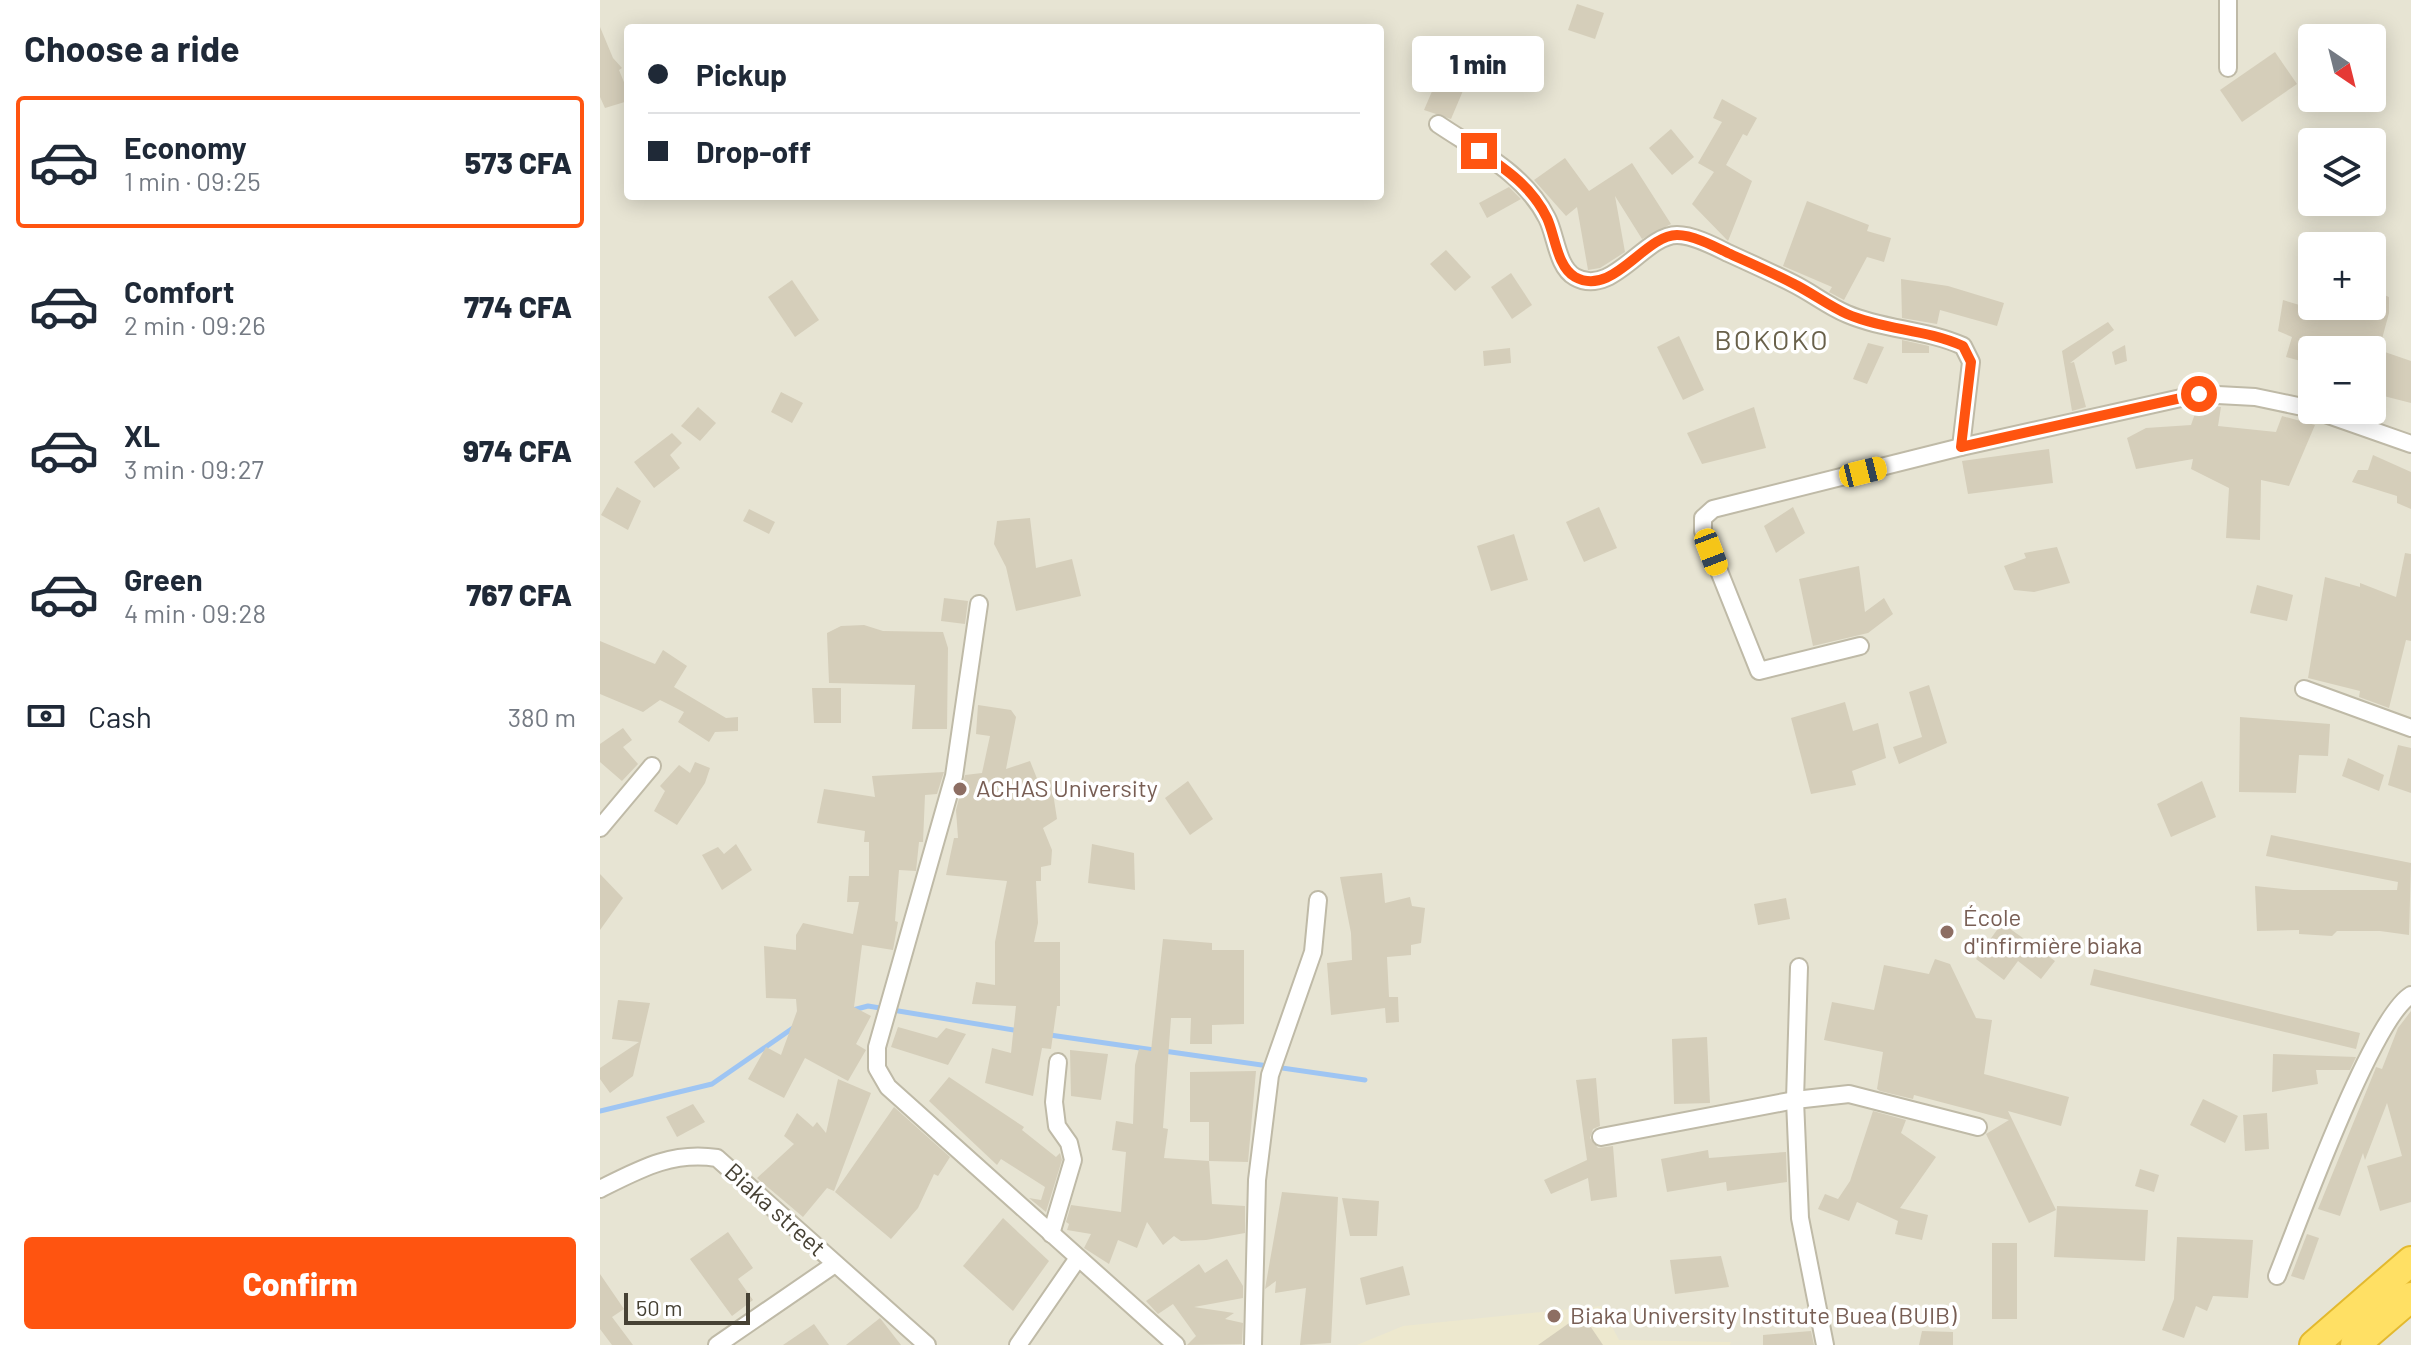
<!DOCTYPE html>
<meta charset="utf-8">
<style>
body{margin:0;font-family:Barlow,sans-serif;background:#f6f6f7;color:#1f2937;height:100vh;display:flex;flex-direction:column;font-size:30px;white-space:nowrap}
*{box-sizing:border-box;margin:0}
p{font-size:26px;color:#747a83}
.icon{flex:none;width:44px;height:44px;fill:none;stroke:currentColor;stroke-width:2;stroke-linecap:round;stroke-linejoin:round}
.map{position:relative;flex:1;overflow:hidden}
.drawer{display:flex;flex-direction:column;background:#fff;width:600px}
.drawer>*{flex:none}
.banner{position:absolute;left:24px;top:24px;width:760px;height:176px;border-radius:8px;box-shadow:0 4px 20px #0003;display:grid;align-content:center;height:176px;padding:0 24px;background:#fff}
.needle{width:52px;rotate:145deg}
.buttons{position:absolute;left:1698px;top:24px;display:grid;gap:16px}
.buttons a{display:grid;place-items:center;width:88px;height:88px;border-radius:8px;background:#fff;box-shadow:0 4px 20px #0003;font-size:40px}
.scale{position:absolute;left:24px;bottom:20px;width:126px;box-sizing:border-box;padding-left:8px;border:4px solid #464134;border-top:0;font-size:22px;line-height:28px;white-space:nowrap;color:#464134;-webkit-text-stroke:6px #fff;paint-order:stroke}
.end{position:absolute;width:36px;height:36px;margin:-18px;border:10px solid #ff5410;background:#fff;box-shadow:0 0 0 4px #fff}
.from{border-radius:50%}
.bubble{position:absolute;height:56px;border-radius:8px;background:#fff;box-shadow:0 4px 20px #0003;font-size:26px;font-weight:800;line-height:56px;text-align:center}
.car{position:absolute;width:24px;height:48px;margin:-24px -12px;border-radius:10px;box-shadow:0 0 6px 2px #0007;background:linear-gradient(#f5c518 24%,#345 0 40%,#f5c518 0 76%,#345 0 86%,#f5c518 0)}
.banner b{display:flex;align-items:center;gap:28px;height:76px;font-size:30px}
.banner b+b{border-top:2px solid #e0e1e3}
.banner i{width:20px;height:20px;background:#1f2937}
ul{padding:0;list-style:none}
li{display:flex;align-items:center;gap:24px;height:132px;margin:0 16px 12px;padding:0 8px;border:4px solid transparent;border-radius:8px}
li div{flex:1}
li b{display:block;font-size:30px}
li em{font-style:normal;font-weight:800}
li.on{border-color:#ff5410}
li>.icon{width:72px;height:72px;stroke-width:1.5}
h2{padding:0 24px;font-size:36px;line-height:96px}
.pay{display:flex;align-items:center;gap:20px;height:88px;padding:0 24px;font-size:30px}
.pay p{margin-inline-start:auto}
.button{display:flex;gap:16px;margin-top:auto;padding:16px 24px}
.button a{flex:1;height:92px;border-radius:8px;background:#ff5410;color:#fff;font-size:32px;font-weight:800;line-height:92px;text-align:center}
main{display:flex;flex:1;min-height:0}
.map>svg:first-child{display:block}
</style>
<main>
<section class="drawer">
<h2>Choose a ride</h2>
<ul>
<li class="on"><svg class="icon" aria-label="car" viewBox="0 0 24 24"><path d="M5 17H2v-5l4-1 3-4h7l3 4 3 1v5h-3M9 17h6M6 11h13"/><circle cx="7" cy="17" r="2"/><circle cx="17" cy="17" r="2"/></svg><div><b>Economy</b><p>1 min · 09:25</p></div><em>573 CFA</em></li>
<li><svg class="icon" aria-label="car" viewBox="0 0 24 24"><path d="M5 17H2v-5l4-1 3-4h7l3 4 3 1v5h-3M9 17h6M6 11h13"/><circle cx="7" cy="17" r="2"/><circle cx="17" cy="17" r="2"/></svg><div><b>Comfort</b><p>2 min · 09:26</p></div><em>774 CFA</em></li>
<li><svg class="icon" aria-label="car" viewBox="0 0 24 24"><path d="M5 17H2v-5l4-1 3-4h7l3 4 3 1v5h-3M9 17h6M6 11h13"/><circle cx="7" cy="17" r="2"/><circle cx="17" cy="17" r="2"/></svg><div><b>XL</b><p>3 min · 09:27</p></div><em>974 CFA</em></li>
<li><svg class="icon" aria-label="car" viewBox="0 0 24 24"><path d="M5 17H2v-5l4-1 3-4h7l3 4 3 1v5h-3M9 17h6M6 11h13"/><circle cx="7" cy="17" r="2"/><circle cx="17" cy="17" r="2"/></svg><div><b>Green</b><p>4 min · 09:28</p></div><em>767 CFA</em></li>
</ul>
<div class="pay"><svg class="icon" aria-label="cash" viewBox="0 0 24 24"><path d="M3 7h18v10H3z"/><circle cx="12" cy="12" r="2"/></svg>Cash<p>380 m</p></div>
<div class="button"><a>Confirm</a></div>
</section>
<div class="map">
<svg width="1811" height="1345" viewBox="0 0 1811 1345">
<rect width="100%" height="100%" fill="#f3f1e5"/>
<path fill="#e7e4d3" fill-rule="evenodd" d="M 0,0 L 1811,0 L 1811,1345 L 0,1345 ZM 28,28 L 780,28 L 780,196 L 28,196 ZM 1712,38 L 1772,38 L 1772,98 L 1712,98 ZM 1712,142 L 1772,142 L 1772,202 L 1712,202 ZM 1712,246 L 1772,246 L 1772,306 L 1712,306 ZM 1712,350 L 1772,350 L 1772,410 L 1712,410 Z"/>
<path fill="#ede8ce" d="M 1001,1306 L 1019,1340 L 1131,1342 L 1130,1345 L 757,1345 L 803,1326 Z"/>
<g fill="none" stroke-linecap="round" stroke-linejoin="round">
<g stroke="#9ec5f3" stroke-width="5">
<path d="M 253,1010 L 268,1006 L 420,1031"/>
<path d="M 450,1035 L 554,1050"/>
<path d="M 564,1051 L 765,1080"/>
<path d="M 0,1111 L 112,1084 L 193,1028"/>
</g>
</g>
<g fill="#d5ceba">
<path d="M 977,4 L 1004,13 L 995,39 L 968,30 Z"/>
<path d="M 0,27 L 13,58 L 22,68 L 19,70 L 28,92 L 28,101 L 5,108 L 0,97 Z"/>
<path d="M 1675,52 L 1697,84 L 1642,122 L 1620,90 Z"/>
<path d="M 839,75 L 865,86 L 851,119 L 824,110 Z"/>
<path d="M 1122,99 L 1157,118 L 1147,136 L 1143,134 L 1126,165 L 1152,181 L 1128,241 L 1092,204 L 1114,172 L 1098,163 L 1122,122 L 1113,118 Z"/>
<path d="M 1071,129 L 1094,157 L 1072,175 L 1049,148 Z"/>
<path d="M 965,158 L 989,191 L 1032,163 L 1071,224 L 1042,239 L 1015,196 L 1025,252 L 1000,268 L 988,270 L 977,207 L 966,216 L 934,180 Z"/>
<path d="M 909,187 L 921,199 L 887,218 L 879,203 Z"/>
<path d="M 1207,201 L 1269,225 L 1267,231 L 1291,238 L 1284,262 L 1267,257 L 1244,300 L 1229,292 L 1232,287 L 1183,266 Z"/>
<path d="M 846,250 L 871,277 L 855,291 L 830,264 Z"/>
<path d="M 911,273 L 932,305 L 912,319 L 891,287 Z"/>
<path d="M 1301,279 L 1348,286 L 1404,303 L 1397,326 L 1340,310 L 1337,324 L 1302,318 Z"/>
<path d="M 192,280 L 219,320 L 195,337 L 168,297 Z"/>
<path d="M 1772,290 L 1789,297 L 1789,313 L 1779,350 L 1811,361 L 1811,403 L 1772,393 L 1772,350 L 1712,350 L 1712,364 L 1686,357 L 1692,337 L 1678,331 L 1683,300 L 1750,320 L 1752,306 L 1772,306 Z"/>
<path d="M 1508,322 L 1514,330 L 1470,363 L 1474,362 L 1486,407 L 1472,411 L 1462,351 Z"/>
<path d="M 1079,336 L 1104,390 L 1083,400 L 1057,347 Z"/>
<path d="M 1302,340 L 1329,346 L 1329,353 L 1302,353 Z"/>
<path d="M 1268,343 L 1284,347 L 1267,384 L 1253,379 Z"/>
<path d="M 1525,345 L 1527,361 L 1515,365 L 1512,352 Z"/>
<path d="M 910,348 L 911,363 L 884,366 L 883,351 Z"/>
<path d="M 181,392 L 203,403 L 192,423 L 171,412 Z"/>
<path d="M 1598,405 L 1621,407 L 1618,426 L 1676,432 L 1682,416 L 1715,425 L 1689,486 L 1661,480 L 1660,540 L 1626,538 L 1629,488 L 1591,469 L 1593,459 L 1536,469 L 1527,438 L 1546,428 L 1591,425 Z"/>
<path d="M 98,407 L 116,423 L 100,441 L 81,426 Z"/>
<path d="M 1154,407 L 1166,448 L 1102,464 L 1087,433 Z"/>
<path d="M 72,433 L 82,443 L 70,455 L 80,468 L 54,488 L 34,462 Z"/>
<path d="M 1449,449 L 1453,483 L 1368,494 L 1362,461 Z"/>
<path d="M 1773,455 L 1811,472 L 1811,509 L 1797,503 L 1797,496 L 1752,482 L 1758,470 L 1768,470 Z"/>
<path d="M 17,487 L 41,501 L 28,530 L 1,515 Z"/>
<path d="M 999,507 L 1017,548 L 984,562 L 966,522 Z"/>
<path d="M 1193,507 L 1205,533 L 1176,553 L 1164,526 Z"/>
<path d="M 149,509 L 175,522 L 169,534 L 143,521 Z"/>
<path d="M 430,518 L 436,568 L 472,559 L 481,596 L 416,611 L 406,567 L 394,544 L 397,521 Z"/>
<path d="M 914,534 L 928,580 L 891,591 L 877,546 Z"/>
<path d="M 1457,547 L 1470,583 L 1434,592 L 1414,590 L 1404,566 L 1426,558 L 1424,553 Z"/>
<path d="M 1805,553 L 1811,554 L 1811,641 L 1806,640 L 1789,708 L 1759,697 L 1760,691 L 1708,678 L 1725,577 L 1760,587 L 1760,583 L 1796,597 Z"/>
<path d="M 1259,566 L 1265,612 L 1284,598 L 1293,614 L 1268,633 L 1213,646 L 1199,579 Z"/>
<path d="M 1657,585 L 1693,595 L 1687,621 L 1650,613 Z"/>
<path d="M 344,598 L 368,601 L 365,624 L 341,621 Z"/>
<path d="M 264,625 L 283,631 L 343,632 L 348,648 L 347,729 L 312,729 L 315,685 L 229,683 L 227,633 L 241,626 Z"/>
<path d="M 0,641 L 55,664 L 63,650 L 87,666 L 74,687 L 126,718 L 138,717 L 138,731 L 115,732 L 109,742 L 78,722 L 84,712 L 60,700 L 43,712 L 0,694 Z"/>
<path d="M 1329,685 L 1347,743 L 1299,764 L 1293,747 L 1322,737 L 1309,692 Z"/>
<path d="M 212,688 L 241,688 L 241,723 L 214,723 Z"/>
<path d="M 1245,702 L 1253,731 L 1278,723 L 1286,758 L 1252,771 L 1256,785 L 1211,794 L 1191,718 Z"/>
<path d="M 378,705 L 411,710 L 416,717 L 406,769 L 430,761 L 438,781 L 451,780 L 457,819 L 443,828 L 452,850 L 451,865 L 441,867 L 441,881 L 436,881 L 438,923 L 434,942 L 460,942 L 460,1006 L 457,1006 L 451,1049 L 442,1048 L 433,1096 L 385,1083 L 392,1048 L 411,1053 L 416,1006 L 372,1004 L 376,982 L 395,985 L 395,942 L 407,881 L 346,875 L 354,838 L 358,838 L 356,810 L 365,775 L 382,773 L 390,736 L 376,734 Z"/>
<path d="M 1640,717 L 1730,724 L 1728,756 L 1699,755 L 1696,793 L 1639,792 Z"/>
<path d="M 23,728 L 32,740 L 23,747 L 38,764 L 22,781 L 0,762 L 0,744 Z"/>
<path d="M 1798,745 L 1811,748 L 1811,793 L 1788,785 Z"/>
<path d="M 1748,758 L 1784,775 L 1779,791 L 1742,776 Z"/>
<path d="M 95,762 L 110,768 L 105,783 L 77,825 L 54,811 L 65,791 L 60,786 L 79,765 L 90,773 Z"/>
<path d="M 344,772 L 337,794 L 325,795 L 323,842 L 319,842 L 316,871 L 299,870 L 295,921 L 298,922 L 293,950 L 262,945 L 254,1007 L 271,1016 L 256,1044 L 266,1050 L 248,1081 L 205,1058 L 184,1098 L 148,1079 L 166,1047 L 181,1055 L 197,1011 L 196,999 L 166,998 L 164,946 L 196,950 L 196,935 L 203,923 L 253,934 L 259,902 L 247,902 L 249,876 L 269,876 L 269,842 L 264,842 L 265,831 L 217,823 L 224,789 L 275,797 L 272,776 Z"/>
<path d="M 588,781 L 613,819 L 590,835 L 565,798 Z"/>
<path d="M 1602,781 L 1616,817 L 1571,837 L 1557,804 Z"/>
<path d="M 1671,835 L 1811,863 L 1809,935 L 1780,931 L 1737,931 L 1732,936 L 1699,934 L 1699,930 L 1657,931 L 1655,886 L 1693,890 L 1797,890 L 1798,882 L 1666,856 Z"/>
<path d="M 136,844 L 152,870 L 122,890 L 102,855 L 118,847 L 124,854 Z"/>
<path d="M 492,844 L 534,853 L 535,890 L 488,883 Z"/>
<path d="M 782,873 L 785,903 L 810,897 L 812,906 L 825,908 L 821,943 L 811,945 L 811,955 L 787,957 L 789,997 L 798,997 L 799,1022 L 786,1023 L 785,1008 L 731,1015 L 727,963 L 752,960 L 751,933 L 740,877 Z"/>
<path d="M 0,874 L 23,898 L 0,930 Z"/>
<path d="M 1186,898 L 1190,919 L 1158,925 L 1154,904 Z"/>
<path d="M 1402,923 L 1455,961 L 1441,979 L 1418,961 L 1404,980 L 1376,959 Z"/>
<path d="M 563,939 L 612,943 L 612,950 L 644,950 L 644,1024 L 612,1025 L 612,1044 L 590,1044 L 591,1018 L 571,1018 L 563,1128 L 568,1129 L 564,1158 L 609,1161 L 612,1204 L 645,1206 L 645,1233 L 606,1240 L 581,1241 L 574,1236 L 563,1245 L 547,1222 L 537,1248 L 518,1240 L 509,1264 L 484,1248 L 491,1234 L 467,1230 L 469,1224 L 466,1222 L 471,1205 L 521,1212 L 526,1152 L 512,1150 L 516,1121 L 533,1124 L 535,1065 L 539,1049 L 551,1051 Z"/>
<path d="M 1335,959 L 1350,964 L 1376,1018 L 1392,1020 L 1384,1074 L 1469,1097 L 1461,1126 L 1408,1111 L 1456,1210 L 1429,1223 L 1386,1134 L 1409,1120 L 1314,1095 L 1313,1099 L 1280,1091 L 1277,1089 L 1283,1052 L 1224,1040 L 1232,1002 L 1274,1010 L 1284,965 L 1329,974 Z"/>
<path d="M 1494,969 L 1760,1033 L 1756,1049 L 1490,985 Z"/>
<path d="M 18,1000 L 50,1003 L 33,1076 L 10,1093 L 0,1079 L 0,1068 L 39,1042 L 12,1039 Z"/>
<path d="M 1811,1011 L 1811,1202 L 1780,1211 L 1767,1166 L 1802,1156 L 1787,1103 L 1765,1160 L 1763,1153 L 1740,1216 L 1718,1209 L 1775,1070 L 1776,1067 L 1782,1069 L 1798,1028 Z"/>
<path d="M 298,1027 L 337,1038 L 346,1028 L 366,1034 L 348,1065 L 291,1047 Z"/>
<path d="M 1107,1037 L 1110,1103 L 1074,1104 L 1072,1039 Z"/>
<path d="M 470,1050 L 508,1054 L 501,1100 L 471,1096 Z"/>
<path d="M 1673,1054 L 1756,1057 L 1750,1070 L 1716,1070 L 1718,1084 L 1672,1092 Z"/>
<path d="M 656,1071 L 648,1162 L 609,1161 L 609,1122 L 590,1122 L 590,1072 Z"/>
<path d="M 349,1077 L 424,1127 L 422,1130 L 456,1157 L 460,1153 L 462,1160 L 446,1212 L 429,1198 L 441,1200 L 445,1187 L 401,1159 L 397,1165 L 329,1101 Z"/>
<path d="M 996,1078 L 1000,1126 L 993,1129 L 990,1138 L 998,1148 L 1013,1146 L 1017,1197 L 991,1201 L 988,1178 L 951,1194 L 944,1180 L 987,1160 L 976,1080 Z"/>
<path d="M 238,1079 L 271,1093 L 234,1191 L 227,1188 L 203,1217 L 157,1178 L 194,1144 L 184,1136 L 197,1113 L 213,1127 L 217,1122 L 226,1133 Z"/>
<path d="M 1603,1099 L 1638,1116 L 1625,1143 L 1590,1125 Z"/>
<path d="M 93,1104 L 105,1122 L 77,1137 L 66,1117 Z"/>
<path d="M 294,1107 L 350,1157 L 338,1176 L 334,1174 L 318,1208 L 291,1239 L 235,1192 Z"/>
<path d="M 1273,1111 L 1306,1120 L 1301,1133 L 1336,1157 L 1300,1208 L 1328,1215 L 1322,1240 L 1295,1234 L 1298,1221 L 1257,1202 L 1249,1221 L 1218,1209 L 1225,1194 L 1238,1199 L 1250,1181 Z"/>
<path d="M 1667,1113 L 1669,1149 L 1645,1151 L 1643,1115 Z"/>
<path d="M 1108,1150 L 1109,1158 L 1186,1152 L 1187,1182 L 1127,1191 L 1126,1182 L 1067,1192 L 1061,1159 Z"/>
<path d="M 1540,1169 L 1559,1175 L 1554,1192 L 1535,1186 Z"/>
<path d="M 682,1192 L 738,1197 L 731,1343 L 700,1345 L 706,1288 L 675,1293 L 676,1281 L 665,1289 Z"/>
<path d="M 742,1198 L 779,1201 L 777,1236 L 750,1236 Z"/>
<path d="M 1457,1206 L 1548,1210 L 1545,1261 L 1454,1257 Z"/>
<path d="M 403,1218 L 449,1261 L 413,1311 L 363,1266 Z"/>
<path d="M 128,1232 L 153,1268 L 138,1279 L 153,1300 L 132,1316 L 90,1259 Z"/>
<path d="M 1707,1234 L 1719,1238 L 1704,1280 L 1691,1276 Z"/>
<path d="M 1577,1237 L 1653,1240 L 1648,1298 L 1613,1296 L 1607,1311 L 1596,1306 L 1584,1338 L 1562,1330 L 1574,1299 Z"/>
<rect x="1392" y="1243" width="25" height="76"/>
<path d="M 1121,1256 L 1129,1287 L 1075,1294 L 1070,1260 Z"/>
<path d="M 627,1259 L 643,1286 L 643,1298 L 594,1307 L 634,1313 L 625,1319 L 643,1323 L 642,1344 L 587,1345 L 596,1336 L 573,1304 L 558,1314 L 546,1301 L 599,1264 L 605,1273 Z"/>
<path d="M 803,1266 L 810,1295 L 766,1305 L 760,1278 Z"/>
<path d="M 0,1274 L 24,1309 L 12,1317 L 33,1345 L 12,1345 L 0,1329 Z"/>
<path d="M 982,1314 L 1003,1345 L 938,1345 Z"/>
<path d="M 280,1318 L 301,1345 L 246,1345 Z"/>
<path d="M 214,1324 L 229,1345 L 183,1345 Z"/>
<path d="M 1211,1331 L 1214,1345 L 1163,1345 L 1163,1335 Z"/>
<path d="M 1322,1331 L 1353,1332 L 1353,1345 L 1319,1345 Z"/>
</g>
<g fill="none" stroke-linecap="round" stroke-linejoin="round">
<g stroke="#bfbaa7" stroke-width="20">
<g id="street">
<path d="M 1628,68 L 1628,0"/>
<path d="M 838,124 C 878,151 924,173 947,218 C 956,235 957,267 975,277 C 1012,298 1044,235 1077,235 C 1093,235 1114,246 1128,253 C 1150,263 1172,273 1194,284 C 1212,293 1228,306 1247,314 C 1284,330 1325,329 1363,346 L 1371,362 L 1361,447"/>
<path d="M 1714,410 L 1811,444"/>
<path d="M 379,604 L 354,776 L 277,1047 L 277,1068 L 288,1087 L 576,1345"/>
<path d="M 1260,646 L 1159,671 L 1103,531 L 1103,518 L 1113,509 L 1361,447 L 1599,394 L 1655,397 L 1712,409"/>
<path d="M 1704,689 L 1811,728"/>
<path d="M 0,828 L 52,766"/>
<path d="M 1199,967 L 1195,1100 L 1200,1218 L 1225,1345"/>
<path d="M 1001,1137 L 1195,1100 L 1249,1094 L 1378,1127"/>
<path d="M 0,1189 C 40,1169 72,1151 117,1158 L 327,1345"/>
<path d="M 451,1234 L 473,1160 L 469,1143 L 457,1126 L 454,1102 L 458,1062"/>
<path d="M 1677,1276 C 1698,1224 1772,1018 1811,995"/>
<path d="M 117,1345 L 235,1264"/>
<path d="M 418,1345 L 478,1258"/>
<path d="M 653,1345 L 657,1180 L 670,1075 L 713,952 L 718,900"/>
</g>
</g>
<g stroke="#e3b92f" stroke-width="32">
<g id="highway">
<path d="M 1714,1345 L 1811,1261"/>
<path d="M 1755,1345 L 1811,1297"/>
</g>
</g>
<use href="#street" stroke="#fff" stroke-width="16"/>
<use href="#highway" stroke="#ffe064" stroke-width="28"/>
</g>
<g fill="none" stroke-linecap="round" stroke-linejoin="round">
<path stroke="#ff5410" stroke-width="10" d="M 879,151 C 907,170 932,187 947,218 C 955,235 957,267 975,277 C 1013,298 1044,235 1077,235 C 1093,235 1114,246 1128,253 C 1150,263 1173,273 1194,284 C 1212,293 1229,306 1247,314 C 1284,330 1325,329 1363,346 L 1371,362 L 1361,447 L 1599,394"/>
</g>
<g fill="#8d6e63" stroke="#fff" stroke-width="3">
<circle cx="360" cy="789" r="8"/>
<circle cx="1347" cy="932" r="8"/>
<circle cx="954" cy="1316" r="8"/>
</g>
<g text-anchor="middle" stroke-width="7" stroke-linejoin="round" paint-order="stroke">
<g font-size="24" fill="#785e54" stroke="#fff" text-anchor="start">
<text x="376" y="797">ACHAS University</text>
<text x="1363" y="926">École<tspan x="1363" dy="28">d'infirmière biaka</tspan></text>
<text x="970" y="1324">Biaka University Institute Buea (BUIB)</text>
</g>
<g font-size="24" fill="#464134" stroke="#fff">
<text transform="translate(175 1210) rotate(42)" y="8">Biaka street</text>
</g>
<g font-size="28" letter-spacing="2" fill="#69614b" stroke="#fff">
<text x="1172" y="350">BOKOKO</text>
</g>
</g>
</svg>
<div class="buttons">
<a><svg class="needle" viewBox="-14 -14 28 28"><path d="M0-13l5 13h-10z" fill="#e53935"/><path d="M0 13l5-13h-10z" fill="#747a83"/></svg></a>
<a><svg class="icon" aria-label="layers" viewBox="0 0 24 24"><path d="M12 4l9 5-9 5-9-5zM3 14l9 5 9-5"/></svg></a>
<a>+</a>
<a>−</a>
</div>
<div class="scale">50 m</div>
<i class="end from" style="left:1599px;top:394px"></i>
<i class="end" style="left:879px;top:151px"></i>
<div class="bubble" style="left:812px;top:36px;width:132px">1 min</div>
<i class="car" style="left:1263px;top:472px;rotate:76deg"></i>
<i class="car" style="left:1111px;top:552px;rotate:159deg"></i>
<div class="banner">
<b><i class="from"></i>Pickup</b>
<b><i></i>Drop-off</b>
</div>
</div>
</main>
